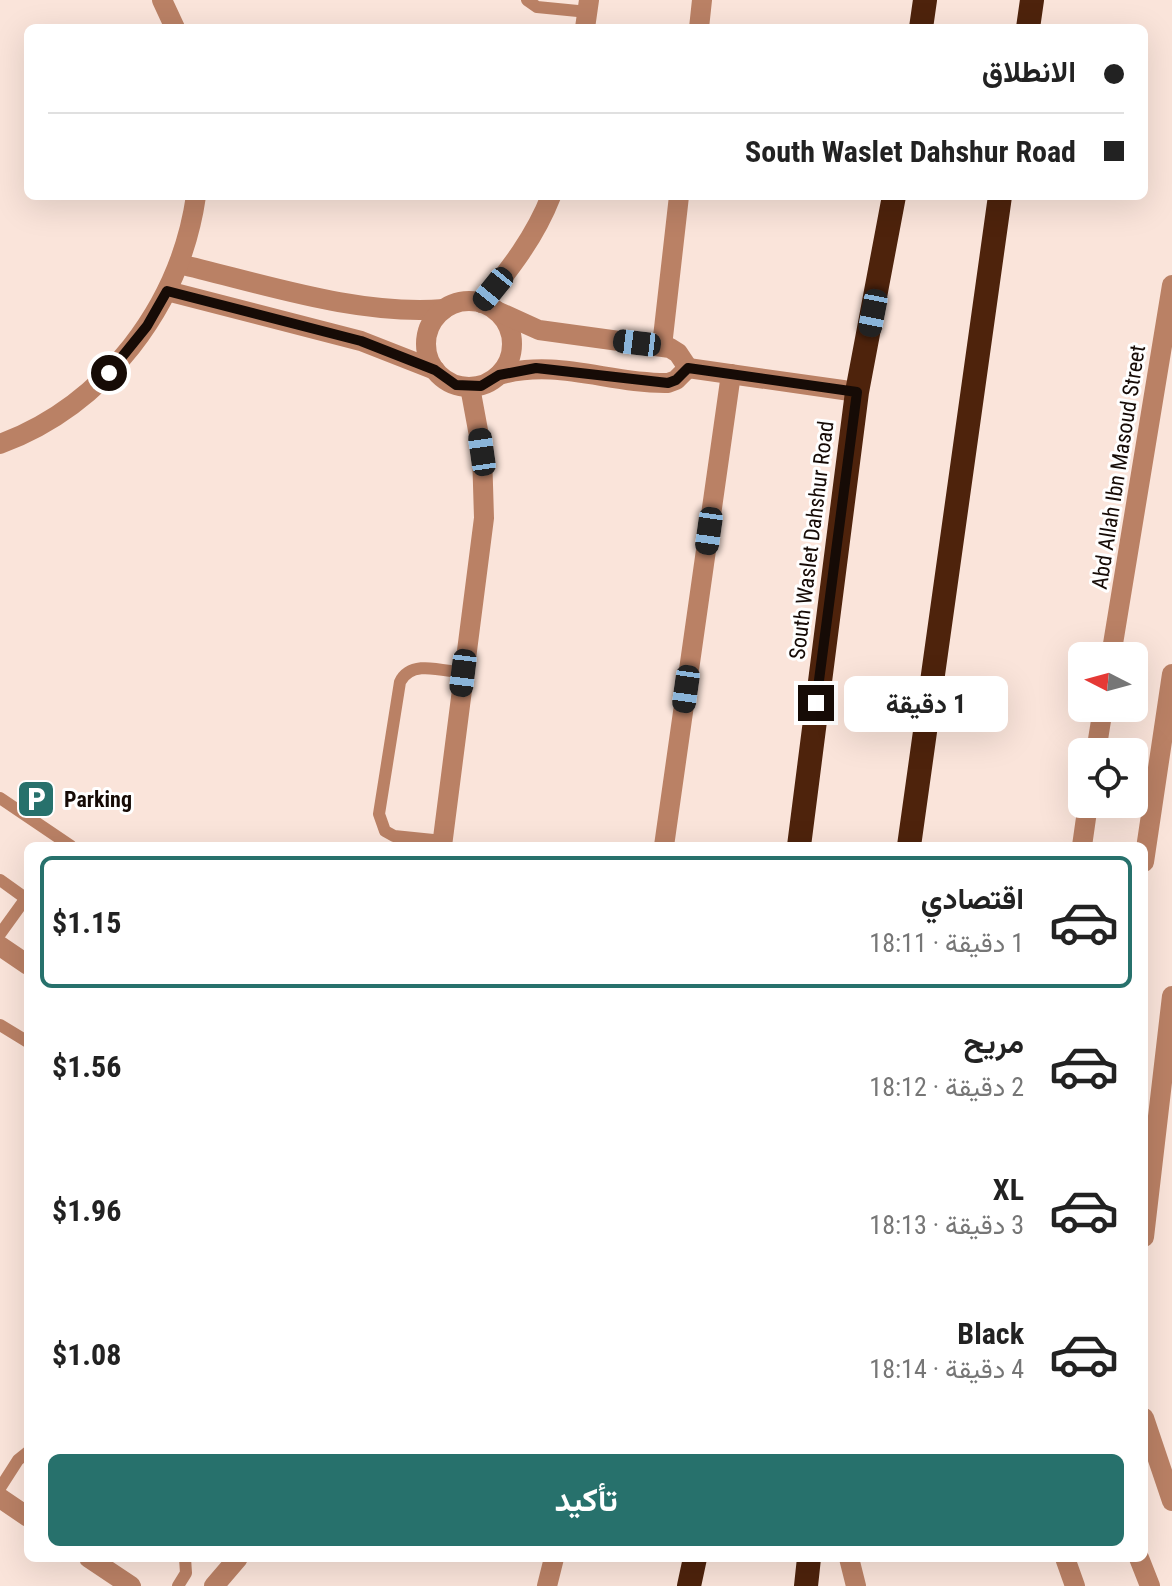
<!DOCTYPE html>
<html lang="ar">
<meta charset="utf-8">
<style>
body{margin:0;font-family:"Roboto Condensed",Vazirmatn,sans-serif;background:#f2f2f2;color:#222;direction:rtl;height:100vh;display:flex;flex-direction:column;font-size:30px;white-space:nowrap}
*{box-sizing:border-box;margin:0}
p{font-size:26px;color:#767676}
.icon{flex:none;width:44px;height:44px;fill:none;stroke:currentColor;stroke-width:2;stroke-linecap:round;stroke-linejoin:round}
.map{position:relative;flex:1;overflow:hidden;direction:ltr}
.side{position:absolute;left:24px;top:842px;width:1124px;height:720px;display:flex;flex-direction:column;background:#fff;border-radius:12px;box-shadow:0 8px 32px #0002;direction:rtl}
.side>*{flex:none}
.hud{position:absolute;left:24px;top:24px;width:1124px;height:176px;border-radius:12px;box-shadow:0 8px 32px #0002;direction:rtl;display:grid;align-content:center;height:176px;padding:0 24px;background:#fff}
.needle{width:52px;rotate:276deg}
.tools{position:absolute;left:1068px;top:642px;display:grid;gap:16px}
.tools a{display:grid;place-items:center;width:80px;height:80px;border-radius:12px;background:#fff;box-shadow:0 8px 32px #0002;font-size:40px}
.end{position:absolute;width:36px;height:36px;margin:-18px;border:10px solid #160b06;background:#fff;box-shadow:0 0 0 4px #fff}
.from{border-radius:50%}
.bubble{position:absolute;height:56px;border-radius:12px;background:#fff;box-shadow:0 8px 32px #0002;font-size:26px;font-weight:700;line-height:56px;text-align:center;direction:rtl}
.car{position:absolute;width:24px;height:48px;margin:-24px -12px;border-radius:10px;box-shadow:0 0 6px 2px #0007;background:linear-gradient(#222 24%,#8ab4d8 0 40%,#222 0 76%,#8ab4d8 0 86%,#222 0)}
.hud b{display:flex;align-items:center;gap:28px;height:76px;font-size:30px}
.hud b+b{border-top:2px solid #e0e0e0}
.hud i{width:20px;height:20px;background:#222}
ul{padding:14px 0 0;list-style:none}
li{display:flex;align-items:center;gap:24px;height:132px;margin:0 16px 12px;padding:0 8px;border:4px solid transparent;border-radius:12px}
li div{flex:1}
li b{display:block;font-size:30px}
li em{font-style:normal;font-weight:700}
li.active{border-color:#27716c}
li>.icon{width:72px;height:72px;stroke-width:1.5}
.action{display:flex;gap:16px;margin-top:auto;padding:16px 24px}
.action a{flex:1;height:92px;border-radius:12px;background:#27716c;color:#fff;font-size:32px;font-weight:700;line-height:92px;text-align:center}
.map>svg:first-child{display:block}
</style>
<div class="map">
<svg width="1172" height="1586" viewBox="0 0 1172 1586">
<rect width="100%" height="100%" fill="#fae4da"/>
<g fill="none" stroke-linecap="round" stroke-linejoin="round">
<g stroke="#ba8165" stroke-width="12">
<path d="M 527,0 L 537,7 L 588,12"/>
<path d="M 0,798 L 71,846"/>
<path d="M 443,841 L 394,836 L 385,831 L 379,814 L 400,682 C 411,659 443,671 463,673"/>
<path d="M 0,880 L 28,900"/>
<path d="M 0,934 L 26,898"/>
<path d="M 0,1025 L 28,1042"/>
<path d="M 0,1488 L 18,1460 L 28,1452"/>
<path d="M 178,1586 L 186,1573 L 185,1558"/>
</g>
<g stroke="#ba8165" stroke-width="20">
<path d="M 162,0 L 175,28"/>
<path d="M 585,28 L 589,0"/>
<path d="M 699,28 L 702,0"/>
<path d="M 179,264 C 264,284 358,316 444,309"/>
<path d="M 167,291 L 361,341 L 435,370"/>
<circle cx="469" cy="344" r="43"/>
<path d="M 482,303 C 510,269 535,237 551,196"/>
<path d="M 499,312 L 539,330 L 670,348 L 678,353 L 688,368"/>
<path d="M 662,346 L 679,196"/>
<path d="M 688,368 L 857,392"/>
<path d="M 499,375 C 557,358 610,384 668,383 L 676,380 L 688,368"/>
<path d="M 0,444 C 105,405 180,306 196,196"/>
<path d="M 1111,656 L 1172,285"/>
<path d="M 1096,752 L 1103,708"/>
<path d="M 442,846 L 484,518 L 482,452 L 470,387"/>
<path d="M 664,846 L 731,374"/>
<path d="M 1082,846 L 1088,804"/>
<path d="M 1144,862 L 1172,674"/>
<path d="M 0,946 L 28,965"/>
<path d="M 1144,1237 L 1172,996"/>
<path d="M 1144,1418 L 1172,1501"/>
<path d="M 0,1498 L 28,1517"/>
<path d="M 89,1558 L 131,1586"/>
<path d="M 849,1558 L 856,1586"/>
<path d="M 1065,1558 L 1075,1586"/>
<path d="M 1139,1558 L 1150,1586"/>
<path d="M 214,1586 L 238,1558"/>
<path d="M 547,1586 L 554,1558"/>
</g>
<g stroke="#4e230c" stroke-width="24">
<path d="M 921,28 L 925,0"/>
<path d="M 1028,28 L 1032,0"/>
<path d="M 799,846 L 857,392 L 894,196"/>
<path d="M 909,846 L 1000,196"/>
<path d="M 689,1586 L 695,1558"/>
<path d="M 806,1586 L 809,1558"/>
</g>
</g>
<g fill="none" stroke-linecap="round" stroke-linejoin="round">
<path stroke="#160b06" stroke-width="10" d="M 109,373 L 147,326 L 167,291 L 361,341 L 435,370 L 456,385 L 481,386 L 499,375 L 536,368 L 668,383 L 676,380 L 688,368 L 857,392 L 816,703"/>
</g>
<defs>
<g id="parking-square" transform="scale(2)"><rect x="-9" y="-9" width="18" height="18" rx="4" fill="#27716c" stroke="#fff"/><path d="M-3.5-5.5H1a3.5 3.5 0 0 1 0 7H-1V5.5H-3.5ZM-1-3.4V-.6H.8a1.4 1.4 0 0 0 0-2.8Z" fill="#fff"/></g>
</defs>
<g fill-rule="evenodd">
<use href="#parking-square" x="36" y="799"/>
</g>
<g text-anchor="middle" stroke-width="6" stroke-linejoin="round" paint-order="stroke">
<g font-size="22" fill="#160b06" stroke="#fff">
<text transform="translate(1118 467) rotate(-81)" y="8">Abd Allah Ibn Masoud Street</text>
<text transform="translate(811 540) rotate(-83)" y="8">South Waslet Dahshur Road</text>
</g>
<g font-size="22" font-weight="bold" fill="#160b06" stroke="#fff" text-anchor="start">
<text x="64" y="807">Parking</text>
</g>
</g>
</svg>
<div class="tools">
<a><svg class="needle" viewBox="-14 -14 28 28"><path d="M0-13l5 13h-10z" fill="#e53935"/><path d="M0 13l5-13h-10z" fill="#767676"/></svg></a>
<a><svg class="icon" aria-label="locate" viewBox="0 0 24 24"><circle cx="12" cy="12" r="6"/><path d="M12 2v4M12 18v4M2 12h4M18 12h4"/></svg></a>
</div>
<i class="end from" style="left:109px;top:373px"></i>
<i class="end" style="left:816px;top:703px"></i>
<div class="bubble" style="left:844px;top:676px;width:164px">1 دقيقة</div>
<i class="car" style="left:493px;top:289px;rotate:219deg"></i>
<i class="car" style="left:873px;top:313px;rotate:191deg"></i>
<i class="car" style="left:637px;top:343px;rotate:277deg"></i>
<i class="car" style="left:482px;top:452px;rotate:352deg"></i>
<i class="car" style="left:709px;top:531px;rotate:188deg"></i>
<i class="car" style="left:463px;top:673px;rotate:187deg"></i>
<i class="car" style="left:686px;top:689px;rotate:188deg"></i>
<div class="hud">
<b><i class="from"></i>الانطلاق</b>
<b><i></i>South Waslet Dahshur Road</b>
</div>
<section class="side">
<ul>
<li class="active"><svg class="icon" aria-label="car" viewBox="0 0 24 24"><path d="M5 17H2v-5l4-1 3-4h7l3 4 3 1v5h-3M9 17h6M6 11h13"/><circle cx="7" cy="17" r="2"/><circle cx="17" cy="17" r="2"/></svg><div><b>اقتصادي</b><p>1 دقيقة · 18:11</p></div><em>$1.15</em></li>
<li><svg class="icon" aria-label="car" viewBox="0 0 24 24"><path d="M5 17H2v-5l4-1 3-4h7l3 4 3 1v5h-3M9 17h6M6 11h13"/><circle cx="7" cy="17" r="2"/><circle cx="17" cy="17" r="2"/></svg><div><b>مريح</b><p>2 دقيقة · 18:12</p></div><em>$1.56</em></li>
<li><svg class="icon" aria-label="car" viewBox="0 0 24 24"><path d="M5 17H2v-5l4-1 3-4h7l3 4 3 1v5h-3M9 17h6M6 11h13"/><circle cx="7" cy="17" r="2"/><circle cx="17" cy="17" r="2"/></svg><div><b>XL</b><p>3 دقيقة · 18:13</p></div><em>$1.96</em></li>
<li><svg class="icon" aria-label="car" viewBox="0 0 24 24"><path d="M5 17H2v-5l4-1 3-4h7l3 4 3 1v5h-3M9 17h6M6 11h13"/><circle cx="7" cy="17" r="2"/><circle cx="17" cy="17" r="2"/></svg><div><b>Black</b><p>4 دقيقة · 18:14</p></div><em>$1.08</em></li>
</ul>
<div class="action"><a>تأكيد</a></div>
</section>
</div>
